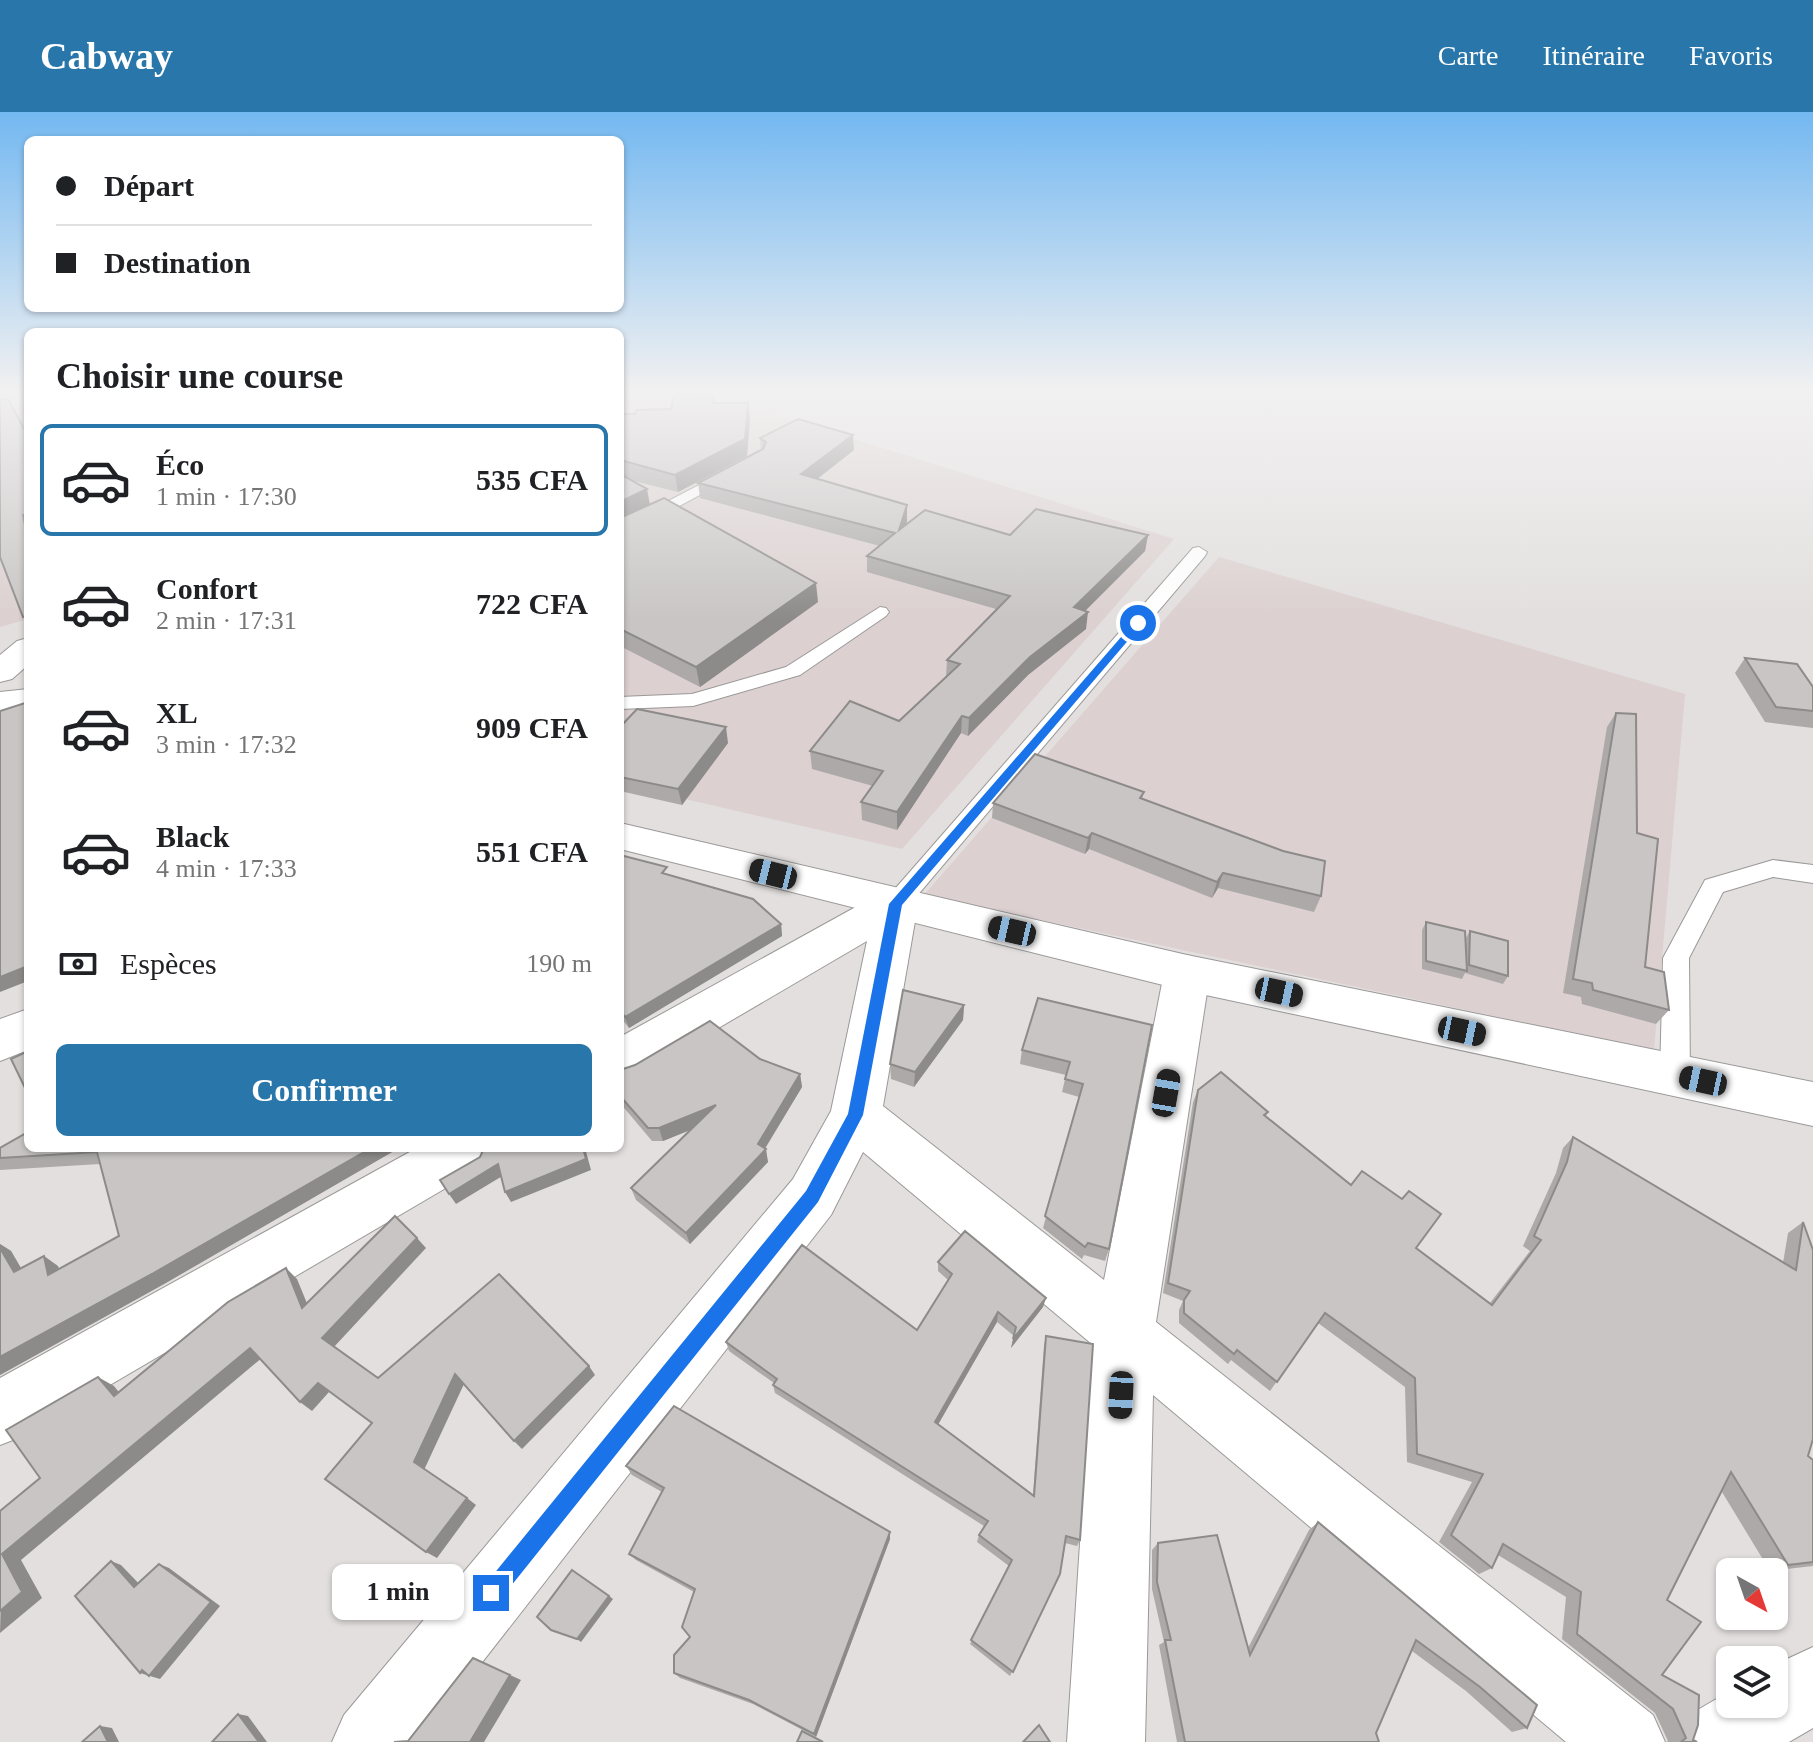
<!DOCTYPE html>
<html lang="fr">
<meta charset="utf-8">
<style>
body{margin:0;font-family:"Times New Roman",serif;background:#f6f6f6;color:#202124;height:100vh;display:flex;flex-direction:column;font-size:30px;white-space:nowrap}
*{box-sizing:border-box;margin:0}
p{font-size:26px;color:#757577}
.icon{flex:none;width:44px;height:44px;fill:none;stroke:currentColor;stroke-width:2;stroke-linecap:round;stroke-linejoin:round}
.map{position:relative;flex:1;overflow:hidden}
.sheet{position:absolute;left:24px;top:216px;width:600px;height:824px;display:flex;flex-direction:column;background:#fff;border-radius:12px;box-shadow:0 2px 6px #0004}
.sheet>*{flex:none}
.hud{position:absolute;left:24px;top:24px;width:600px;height:176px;border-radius:12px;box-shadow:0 2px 6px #0004;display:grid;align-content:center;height:176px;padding:0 32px;background:#fff}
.needle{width:52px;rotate:140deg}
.buttons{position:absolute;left:1716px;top:1446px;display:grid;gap:16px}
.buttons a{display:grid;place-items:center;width:72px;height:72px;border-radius:12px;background:#fff;box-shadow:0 2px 6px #0004;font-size:40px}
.end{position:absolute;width:36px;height:36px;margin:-18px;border:10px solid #1a73e8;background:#fff;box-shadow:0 0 0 4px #fff}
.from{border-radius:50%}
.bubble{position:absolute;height:56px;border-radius:12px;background:#fff;box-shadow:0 2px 6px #0004;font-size:26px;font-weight:600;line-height:56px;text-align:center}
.car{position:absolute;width:24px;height:48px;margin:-24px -12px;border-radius:10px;box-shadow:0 0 6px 2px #0007;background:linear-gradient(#222 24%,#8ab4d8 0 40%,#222 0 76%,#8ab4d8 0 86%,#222 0)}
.hud b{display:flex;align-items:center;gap:28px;height:76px;font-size:30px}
.hud b+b{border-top:2px solid #e0e0e0}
.hud i{width:20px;height:20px;background:#202124}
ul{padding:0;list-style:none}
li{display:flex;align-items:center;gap:24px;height:112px;margin:0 16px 12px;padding:0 16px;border:4px solid transparent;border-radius:12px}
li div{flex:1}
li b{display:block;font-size:30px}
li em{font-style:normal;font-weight:600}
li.active{border-color:#2977aa}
li>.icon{width:72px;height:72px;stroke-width:1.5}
h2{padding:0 32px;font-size:36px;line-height:96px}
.pay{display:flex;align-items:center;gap:20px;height:88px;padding:0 32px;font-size:30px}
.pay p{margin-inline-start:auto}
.cta{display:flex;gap:16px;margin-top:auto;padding:16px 32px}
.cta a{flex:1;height:92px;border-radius:12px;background:#2977aa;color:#fff;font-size:32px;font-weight:600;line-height:92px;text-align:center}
header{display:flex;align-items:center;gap:48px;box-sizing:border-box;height:112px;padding:0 40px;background:#2977aa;color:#fff}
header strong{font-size:38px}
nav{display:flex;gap:44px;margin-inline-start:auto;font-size:28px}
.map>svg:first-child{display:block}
</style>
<header>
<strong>Cabway</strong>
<nav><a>Carte</a><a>Itinéraire</a><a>Favoris</a></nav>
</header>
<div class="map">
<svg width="1813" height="1630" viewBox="0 0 1813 1630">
<rect width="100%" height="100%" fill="#e3dfdf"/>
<g fill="#dcd0d0">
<path d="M 620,279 L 685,279 L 851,326 L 1174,427 L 902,737 L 620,672 Z"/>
<path d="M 28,292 L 28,507 L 0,515 L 0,297 Z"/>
<path d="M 1219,445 L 1685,582 L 1654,938 L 924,783 Z"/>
</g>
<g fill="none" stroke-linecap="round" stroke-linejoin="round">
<g stroke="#9b9898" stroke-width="2">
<g id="service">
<path d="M 730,357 L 737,361 L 735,364 L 620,426 L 620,414 Z"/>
<path d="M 1199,435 L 1207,440 L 1205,444 L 905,798 L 896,801 L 887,798 L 883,792 L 887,786 L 1193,436 Z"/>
<path d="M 880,495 L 886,496 L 889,500 L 886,504 L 800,563 L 693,594 L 620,597 L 620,585 L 692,582 L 786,555 Z"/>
<path d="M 1773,748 L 1813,753 L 1813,771 L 1773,765 L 1723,780 L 1689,846 L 1690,964 L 1685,973 L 1675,976 L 1665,973 L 1660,964 L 1663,846 L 1705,768 Z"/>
</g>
</g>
<g stroke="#9b9898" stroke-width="2">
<g id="minor">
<path d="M 28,526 L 28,553 L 12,567 L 0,570 L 0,543 L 17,529 Z"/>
<path d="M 896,777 L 911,781 L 918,792 L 883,994 L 1104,1168 L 1164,861 L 1171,849 L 1187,843 L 1203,849 L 1210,861 L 1156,1210 L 1653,1603 L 1665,1630 L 1566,1630 L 1153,1283 L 1145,1630 L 1067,1630 L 1093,1233 L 863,1040 L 831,1103 L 420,1630 L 332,1630 L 344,1603 L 793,1067 L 831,999 L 867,829 L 638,963 L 620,969 L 620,925 L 881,781 Z"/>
<path d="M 28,897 L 28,938 L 0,949 L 0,907 Z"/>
<path d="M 417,1036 L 493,1036 L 485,1053 L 23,1324 L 0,1333 L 0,1266 Z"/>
<path d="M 1813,1535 L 1813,1616 L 1789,1630 L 1677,1630 L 1689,1603 L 1730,1579 L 1730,1592 L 1774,1592 L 1774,1553 Z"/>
</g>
</g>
<g stroke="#9b9898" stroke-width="2">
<g id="tertiary">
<path d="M 28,577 L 28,597 L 0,600 L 0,580 Z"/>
<path d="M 620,711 L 1187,843 L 1813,970 L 1813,1014 L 1187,879 L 620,737 Z"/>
</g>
</g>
<use href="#service" fill="#fff" fill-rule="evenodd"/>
<use href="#minor" fill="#fff" fill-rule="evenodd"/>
<use href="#tertiary" fill="#fff" fill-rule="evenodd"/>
</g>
<g fill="#ada9a9">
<path d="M 713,291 L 748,291 L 750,307 L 747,344 L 678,380 L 630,368 L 647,377 L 650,393 L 818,490 L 700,575 L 620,534 L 620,302 L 635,302 Z"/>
<path d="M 760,326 L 854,338 L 817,367 L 907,409 L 905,414 L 1010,423 L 1148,423 L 1145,439 L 1085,499 L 1086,517 L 1028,563 L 968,624 L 961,621 L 897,718 L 862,708 L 861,690 L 873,674 L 812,657 L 810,639 L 899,609 L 946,565 L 947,548 L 996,497 L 867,460 L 867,444 L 880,434 L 700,386 L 698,371 L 761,337 Z"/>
<path d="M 1745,546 L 1813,575 L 1813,616 L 1765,610 L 1735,561 Z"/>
<path d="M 1616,601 L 1637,721 L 1645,855 L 1669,898 L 1656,912 L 1582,892 L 1581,885 L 1563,881 L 1607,615 Z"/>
<path d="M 620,615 L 728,631 L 682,693 L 620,679 Z"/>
<path d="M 1144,680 L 1142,687 L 1321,784 L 1314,800 L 1218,776 L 1212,786 L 1089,737 L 1085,742 L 992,706 L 993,691 Z"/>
<path d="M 620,743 L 781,812 L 782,824 L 629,916 L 620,905 Z"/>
<path d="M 1426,810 L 1466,826 L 1470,819 L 1508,864 L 1503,872 L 1465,861 L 1462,867 L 1422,857 L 1422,818 Z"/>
<path d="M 964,893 L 963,908 L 914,975 L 891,967 L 890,952 Z"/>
<path d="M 1152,913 L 1109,1137 L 1105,1149 L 1084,1143 L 1082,1147 L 1043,1116 L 1079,985 L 1062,980 L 1066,963 L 1020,952 L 1022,938 Z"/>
<path d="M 760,947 L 800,962 L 802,975 L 765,1037 L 768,1050 L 690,1132 L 636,1088 L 631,1076 L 692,1017 L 663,1029 L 652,1029 L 620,991 L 620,958 Z"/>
<path d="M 1198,978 L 1268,1000 L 1266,1004 L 1416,1136 L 1490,1191 L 1530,1139 L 1523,1134 L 1556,1061 L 1563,1036 L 1573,1025 L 1783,1151 L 1788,1121 L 1803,1110 L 1808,1344 L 1813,1348 L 1813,1454 L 1770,1459 L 1722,1380 L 1667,1488 L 1662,1563 L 1693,1628 L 1697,1630 L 1666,1630 L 1668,1629 L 1655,1601 L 1562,1527 L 1566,1485 L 1498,1443 L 1492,1456 L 1479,1462 L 1439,1430 L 1472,1370 L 1407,1350 L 1405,1275 L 1318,1211 L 1270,1279 L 1231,1248 L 1228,1252 L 1179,1211 L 1179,1198 L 1183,1189 L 1163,1181 L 1193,990 Z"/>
<path d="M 0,1036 L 399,1036 L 164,1172 L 0,1263 L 0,1132 L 11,1139 L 21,1156 L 58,1154 L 59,1157 L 119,1124 L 100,1052 L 0,1058 Z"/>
<path d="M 938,1150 L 1043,1195 L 1011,1236 L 1014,1224 L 997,1210 L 938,1312 L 1033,1383 L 1044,1233 L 1046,1224 L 1080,1428 L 1077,1434 L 1065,1431 L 1060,1462 L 1010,1564 L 970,1532 L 1009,1454 L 977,1430 L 979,1423 L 984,1414 L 775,1281 L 773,1273 L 774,1271 L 729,1239 L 726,1230 L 917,1218 L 948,1168 L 938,1159 Z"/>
<path d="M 626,1354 L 890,1420 L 890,1427 L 816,1625 L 753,1592 L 680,1566 L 674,1561 L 690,1525 L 694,1480 L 636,1448 L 629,1442 L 662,1380 L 632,1363 Z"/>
<path d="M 1318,1410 L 1527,1616 L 1512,1620 L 1466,1579 L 1412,1539 L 1376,1621 L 1379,1630 L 1177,1630 L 1159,1533 L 1164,1530 L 1152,1477 L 1152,1438 L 1158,1431 L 1248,1536 L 1309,1418 Z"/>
</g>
<g fill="#8d8a8a">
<path d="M 748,291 L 750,307 L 747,344 L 678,380 L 675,363 Z"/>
<path d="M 853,323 L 854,338 L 803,378 L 801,362 Z"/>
<path d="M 647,377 L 650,395 L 620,411 L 620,390 Z"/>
<path d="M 907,393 L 907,409 L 900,434 L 899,418 Z"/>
<path d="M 28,401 L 28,428 L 23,403 Z"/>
<path d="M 1148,423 L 1145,439 L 1072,512 L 1074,495 Z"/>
<path d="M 816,471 L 818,490 L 700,575 L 696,555 Z"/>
<path d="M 1088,500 L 1086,517 L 1028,563 L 968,624 L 969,606 L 1030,545 Z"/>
<path d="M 962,604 L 961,621 L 897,718 L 897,700 Z"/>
<path d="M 726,615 L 728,631 L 682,693 L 678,677 Z"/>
<path d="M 1092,721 L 1089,737 L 1085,742 L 1088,726 Z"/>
<path d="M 1223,761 L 1218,776 L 1212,786 L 1217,770 Z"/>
<path d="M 781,812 L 782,824 L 629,916 L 625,905 Z"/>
<path d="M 28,854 L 28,869 L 0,880 L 0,865 Z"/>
<path d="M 964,893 L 963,908 L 914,975 L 915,960 Z"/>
<path d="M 800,962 L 802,975 L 762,1041 L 766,1037 L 768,1050 L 690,1132 L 686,1121 L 758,1032 Z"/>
<path d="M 716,993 L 720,1006 L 663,1029 L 659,1016 Z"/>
<path d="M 371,1036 L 399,1036 L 164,1172 L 0,1263 L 0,1245 Z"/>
<path d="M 583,1036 L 585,1036 L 591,1058 L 511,1090 L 505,1080 Z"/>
<path d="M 498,1052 L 504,1063 L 456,1092 L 449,1082 Z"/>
<path d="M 417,1126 L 426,1136 L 333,1236 L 322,1226 Z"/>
<path d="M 0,1132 L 11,1139 L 29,1170 L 14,1160 L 0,1136 Z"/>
<path d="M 44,1144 L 58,1154 L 63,1173 L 48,1163 Z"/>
<path d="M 286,1156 L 297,1167 L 313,1206 L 302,1196 Z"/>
<path d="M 1046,1186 L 1043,1195 L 1011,1236 L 1013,1227 Z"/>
<path d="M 998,1200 L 997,1210 L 935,1318 L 935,1310 Z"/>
<path d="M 250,1236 L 263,1245 L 21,1448 L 42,1486 L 0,1521 L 2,1442 Z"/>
<path d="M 589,1254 L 595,1263 L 522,1337 L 514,1329 Z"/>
<path d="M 455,1262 L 464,1272 L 424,1358 L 414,1350 Z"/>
<path d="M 98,1265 L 114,1274 L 129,1293 L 114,1284 Z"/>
<path d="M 318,1271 L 329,1280 L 312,1299 L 300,1290 Z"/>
<path d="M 467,1386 L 476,1393 L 437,1446 L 426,1440 Z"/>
<path d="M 890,1420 L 890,1427 L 816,1625 L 814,1622 Z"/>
<path d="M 111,1449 L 121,1453 L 145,1478 L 134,1475 Z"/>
<path d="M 159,1452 L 169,1456 L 220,1494 L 160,1567 L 140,1561 Z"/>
<path d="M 609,1484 L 613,1487 L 581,1530 L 577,1527 Z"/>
<path d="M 510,1563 L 521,1568 L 484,1630 L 470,1630 Z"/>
<path d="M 238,1602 L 248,1604 L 267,1630 L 259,1630 Z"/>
<path d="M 100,1614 L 112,1616 L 119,1630 L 108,1630 Z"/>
</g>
<g fill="#c9c5c5" stroke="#8d8a8a" stroke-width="2">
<path d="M 711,280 L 713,291 L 748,291 L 745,327 L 675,363 L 620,348 L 620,302 L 635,302 L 637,298 L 671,297 L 674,284 Z"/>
<path d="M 8,287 L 28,324 L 28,401 L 23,403 L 28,428 L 28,504 L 23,505 L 0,445 L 0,288 Z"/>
<path d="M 798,307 L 853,323 L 801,362 L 907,393 L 899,418 L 925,398 L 1010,423 L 1036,397 L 1148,423 L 1074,495 L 1088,500 L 1030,545 L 969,606 L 962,604 L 897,700 L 861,690 L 883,659 L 810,639 L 850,589 L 899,609 L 960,552 L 947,548 L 1010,484 L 867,444 L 895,421 L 698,371 L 763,337 L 766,330 L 760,326 Z"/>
<path d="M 620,362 L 647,377 L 620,390 Z"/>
<path d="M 664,386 L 816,471 L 696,555 L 620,517 L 620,406 Z"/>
<path d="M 1745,546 L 1797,552 L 1813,575 L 1813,599 L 1776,595 Z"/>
<path d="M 28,590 L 28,854 L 0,865 L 0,599 Z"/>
<path d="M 637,597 L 726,615 L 678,677 L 620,665 L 620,615 Z"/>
<path d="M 1616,601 L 1636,602 L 1637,721 L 1658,727 L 1645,855 L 1664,860 L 1669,898 L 1593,878 L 1592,871 L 1573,867 Z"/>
<path d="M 1035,642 L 1144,680 L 1140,686 L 1283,739 L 1325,749 L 1321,784 L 1223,761 L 1217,770 L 1092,721 L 1088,726 L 993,691 Z"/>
<path d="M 620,743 L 667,755 L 662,761 L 753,787 L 781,812 L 625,905 L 620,898 Z"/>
<path d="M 1426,810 L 1465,819 L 1467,859 L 1426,849 Z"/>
<path d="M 1470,819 L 1508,829 L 1508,864 L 1469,853 Z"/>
<path d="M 903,878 L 964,893 L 915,960 L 890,952 Z"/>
<path d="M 1038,886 L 1152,913 L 1109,1137 L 1088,1131 L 1085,1135 L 1045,1104 L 1083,972 L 1065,967 L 1070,950 L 1022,938 Z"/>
<path d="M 710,909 L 760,947 L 800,962 L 758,1032 L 766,1037 L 686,1121 L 631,1076 L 716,993 L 659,1016 L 648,1016 L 620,984 L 620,958 L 635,953 Z"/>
<path d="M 28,939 L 28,982 L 11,947 Z"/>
<path d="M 1221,960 L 1268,1000 L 1264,1003 L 1351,1073 L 1362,1059 L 1402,1087 L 1409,1079 L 1441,1102 L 1416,1136 L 1492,1193 L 1541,1128 L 1534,1124 L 1567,1050 L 1573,1025 L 1796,1158 L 1803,1110 L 1813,1138 L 1813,1327 L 1808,1344 L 1813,1348 L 1813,1450 L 1788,1453 L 1731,1360 L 1667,1488 L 1701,1510 L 1662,1563 L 1699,1583 L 1698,1613 L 1693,1628 L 1697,1630 L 1681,1630 L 1686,1626 L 1673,1597 L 1577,1522 L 1581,1480 L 1503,1432 L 1492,1456 L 1451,1423 L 1483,1362 L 1417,1342 L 1415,1266 L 1325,1201 L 1277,1270 L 1237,1238 L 1234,1242 L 1184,1201 L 1184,1188 L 1190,1179 L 1168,1171 L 1198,978 Z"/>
<path d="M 28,1020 L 28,1036 L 371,1036 L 152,1162 L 0,1245 L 0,1136 L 14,1160 L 44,1144 L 48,1163 L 119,1124 L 97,1040 L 0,1046 L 0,1036 Z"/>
<path d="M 484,1036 L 583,1036 L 586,1047 L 505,1080 L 498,1052 L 449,1082 L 440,1068 L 480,1045 Z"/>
<path d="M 395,1104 L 417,1126 L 322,1226 L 378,1266 L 499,1162 L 589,1254 L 514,1329 L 455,1262 L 414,1350 L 467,1386 L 426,1440 L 325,1367 L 372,1311 L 318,1271 L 300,1290 L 250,1236 L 2,1442 L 22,1480 L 0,1499 L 0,1399 L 40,1366 L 6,1318 L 98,1265 L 114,1284 L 228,1190 L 286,1156 L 302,1196 Z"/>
<path d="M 965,1119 L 1046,1186 L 1013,1227 L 1016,1215 L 998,1200 L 935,1310 L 1034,1384 L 1046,1224 L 1093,1232 L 1080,1428 L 1066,1424 L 1060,1462 L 1013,1560 L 971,1528 L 1012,1448 L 979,1423 L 988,1409 L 773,1273 L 777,1267 L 726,1230 L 802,1133 L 917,1218 L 952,1162 L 938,1150 Z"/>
<path d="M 674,1294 L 890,1420 L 814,1622 L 749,1588 L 674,1561 L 674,1543 L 690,1525 L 682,1515 L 695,1477 L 629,1442 L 664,1376 L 626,1354 Z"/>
<path d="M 1318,1410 L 1537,1593 L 1527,1616 L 1480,1575 L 1416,1528 L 1376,1621 L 1379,1630 L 1185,1630 L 1165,1528 L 1171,1528 L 1157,1470 L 1158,1431 L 1217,1423 L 1250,1543 Z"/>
<path d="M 111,1449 L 134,1475 L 159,1452 L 211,1490 L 149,1564 L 142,1558 L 140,1561 L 75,1484 Z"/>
<path d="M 572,1458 L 609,1484 L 577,1527 L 551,1518 L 537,1505 Z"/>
<path d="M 473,1546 L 510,1563 L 470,1630 L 394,1630 L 408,1629 Z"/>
<path d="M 238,1602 L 259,1630 L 212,1630 Z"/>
<path d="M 1039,1613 L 1050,1630 L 1023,1630 Z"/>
<path d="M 100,1614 L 108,1630 L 82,1630 Z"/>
<path d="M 802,1619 L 823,1630 L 797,1630 Z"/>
</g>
<linearGradient id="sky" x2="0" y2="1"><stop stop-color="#73b8f1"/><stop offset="0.55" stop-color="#f2f1f1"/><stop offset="1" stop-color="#f2f1f1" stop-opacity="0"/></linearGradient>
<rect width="1813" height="507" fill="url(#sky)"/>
<path fill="#1a73e8" d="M 1135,509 L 1143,511 L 902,793 L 863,1003 L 818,1090 L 499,1489 L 491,1492 L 484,1489 L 481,1481 L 484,1474 L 806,1079 L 848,1002 L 889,792 Z"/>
</svg>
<div class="buttons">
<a><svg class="needle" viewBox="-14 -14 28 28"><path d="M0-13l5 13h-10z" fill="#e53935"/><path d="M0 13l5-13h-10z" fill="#757577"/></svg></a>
<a><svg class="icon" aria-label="layers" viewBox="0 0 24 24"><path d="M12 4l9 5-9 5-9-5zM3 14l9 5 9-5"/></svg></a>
</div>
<i class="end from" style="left:1138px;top:511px"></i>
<i class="end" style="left:491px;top:1481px"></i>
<div class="bubble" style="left:332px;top:1452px;width:132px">1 min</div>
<i class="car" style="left:773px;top:762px;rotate:284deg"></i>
<i class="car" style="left:1012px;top:819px;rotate:283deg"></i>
<i class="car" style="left:1279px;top:880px;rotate:102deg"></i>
<i class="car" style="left:1462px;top:919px;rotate:102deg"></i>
<i class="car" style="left:1703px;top:969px;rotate:282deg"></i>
<i class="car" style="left:1166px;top:981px;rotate:10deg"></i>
<i class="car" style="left:1121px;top:1283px;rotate:183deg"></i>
<div class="hud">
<b><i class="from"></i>Départ</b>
<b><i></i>Destination</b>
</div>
<section class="sheet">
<h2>Choisir une course</h2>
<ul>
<li class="active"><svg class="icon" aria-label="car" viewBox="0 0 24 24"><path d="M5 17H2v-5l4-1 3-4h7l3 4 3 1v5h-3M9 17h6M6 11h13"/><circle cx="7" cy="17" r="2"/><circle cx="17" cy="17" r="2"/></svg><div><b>Éco</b><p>1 min · 17:30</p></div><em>535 CFA</em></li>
<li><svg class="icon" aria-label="car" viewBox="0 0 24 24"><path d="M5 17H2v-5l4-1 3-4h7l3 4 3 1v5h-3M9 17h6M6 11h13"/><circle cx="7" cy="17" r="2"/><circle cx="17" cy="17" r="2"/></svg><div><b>Confort</b><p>2 min · 17:31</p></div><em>722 CFA</em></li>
<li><svg class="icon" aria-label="car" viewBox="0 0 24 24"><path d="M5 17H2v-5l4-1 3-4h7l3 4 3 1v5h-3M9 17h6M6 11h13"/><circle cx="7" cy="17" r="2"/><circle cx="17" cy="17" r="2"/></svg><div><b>XL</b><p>3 min · 17:32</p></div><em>909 CFA</em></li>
<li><svg class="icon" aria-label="car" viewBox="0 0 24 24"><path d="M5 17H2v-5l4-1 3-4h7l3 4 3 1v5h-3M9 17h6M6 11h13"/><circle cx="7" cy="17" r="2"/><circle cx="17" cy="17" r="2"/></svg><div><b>Black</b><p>4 min · 17:33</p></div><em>551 CFA</em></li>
</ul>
<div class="pay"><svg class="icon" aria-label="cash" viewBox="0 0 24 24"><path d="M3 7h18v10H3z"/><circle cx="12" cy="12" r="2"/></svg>Espèces<p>190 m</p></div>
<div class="cta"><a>Confirmer</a></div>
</section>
</div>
